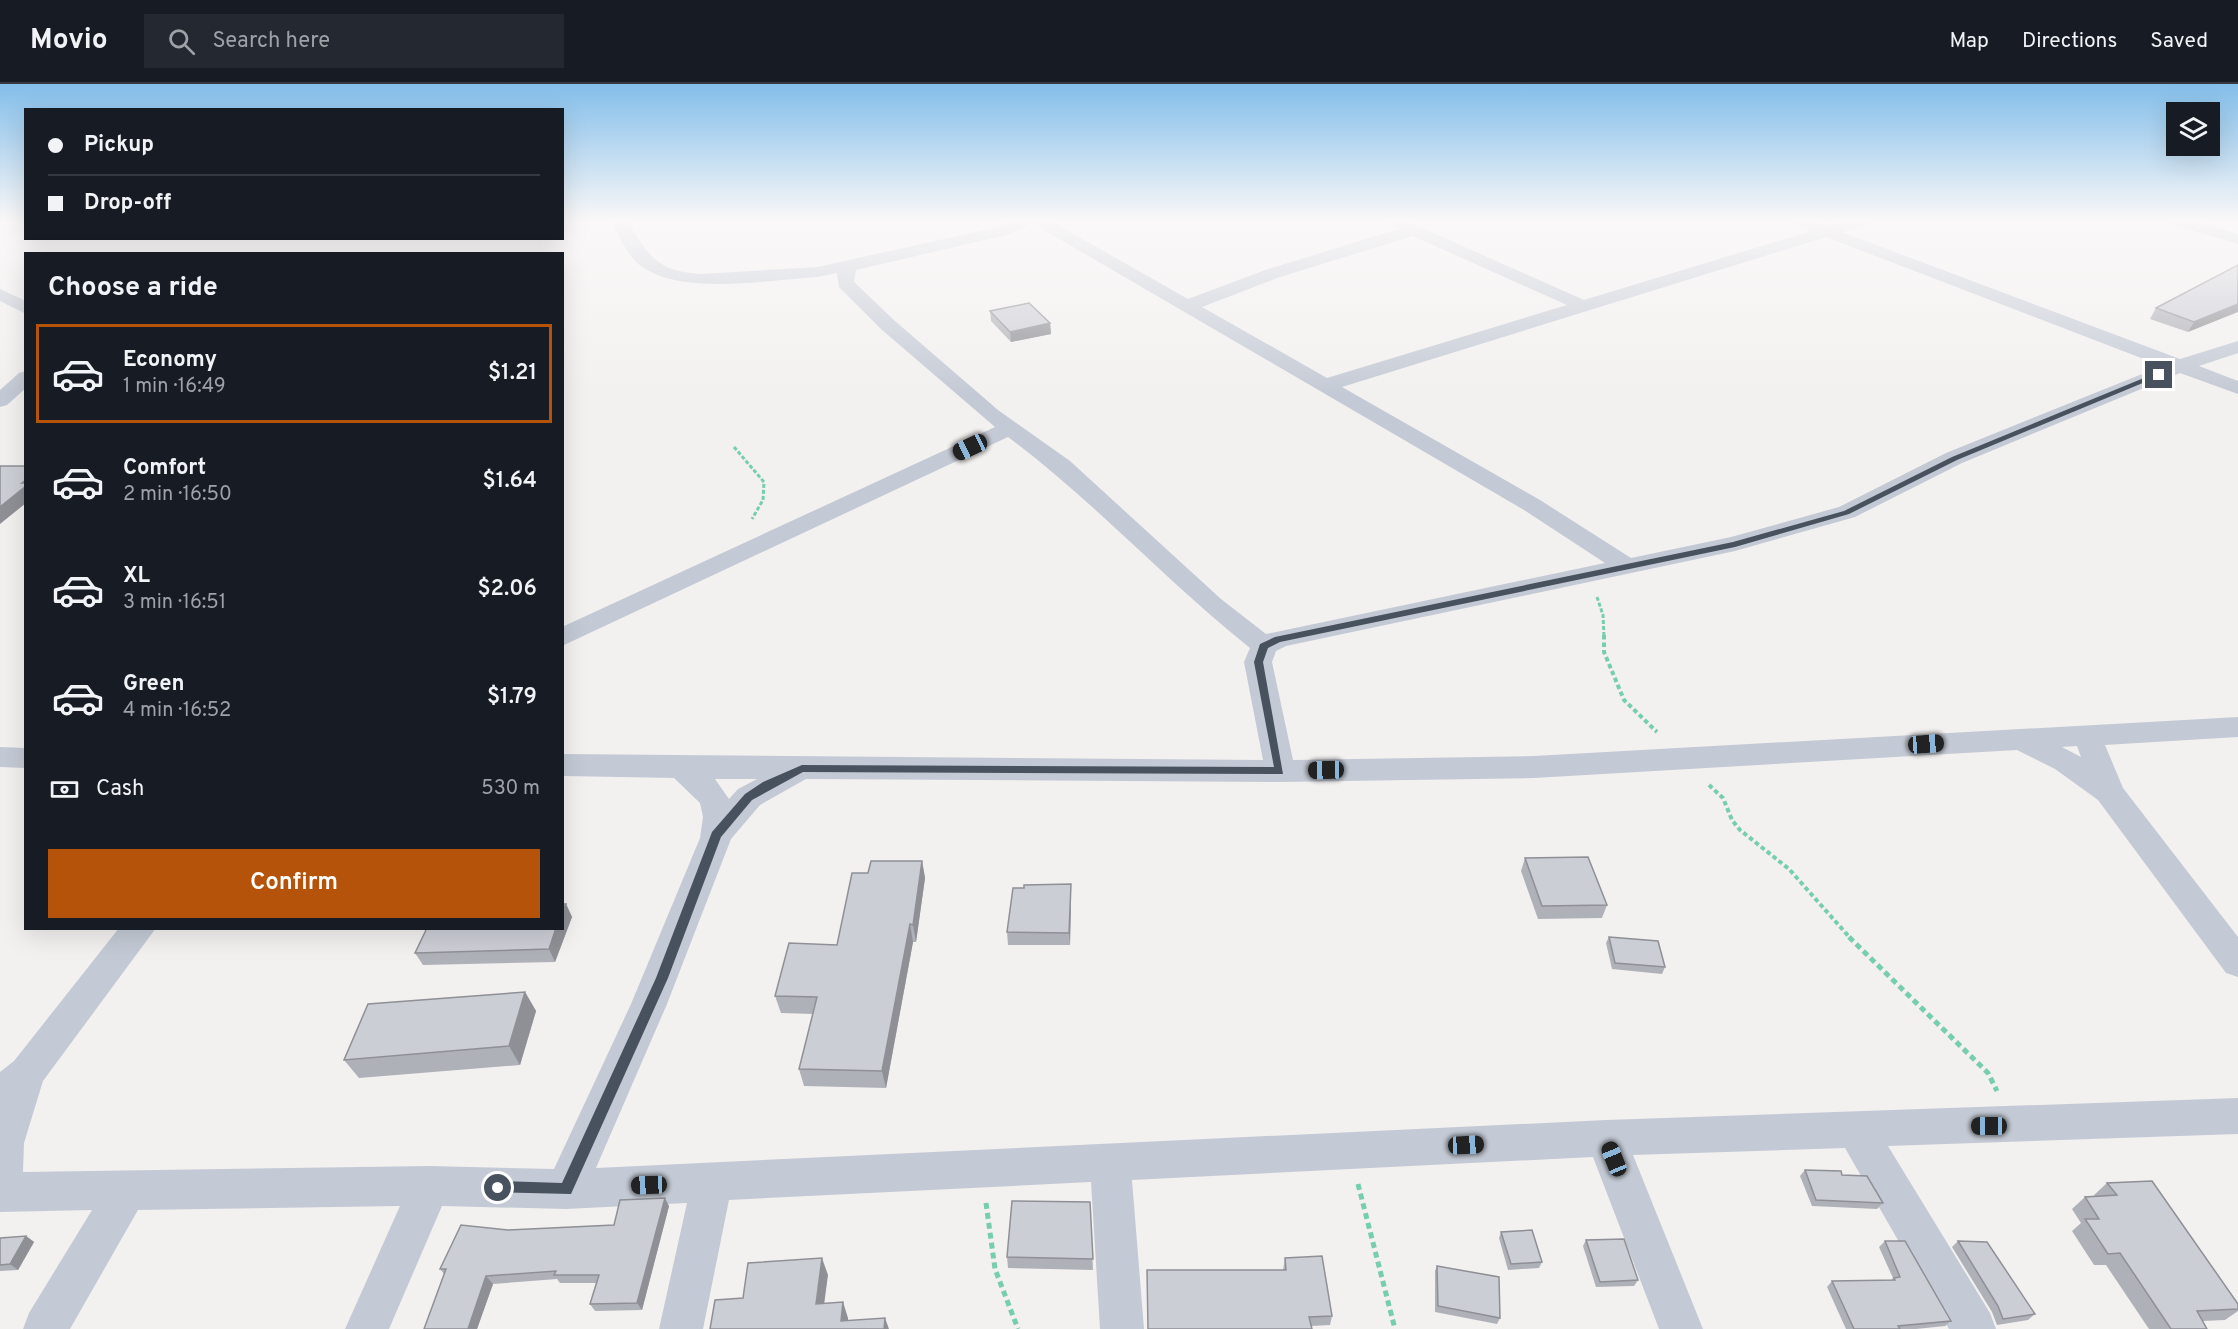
<!DOCTYPE html>
<meta charset="utf-8">
<style>
body{margin:0;font-family:Overpass,sans-serif;background:#242831;color:#f1f3f6;height:100vh;display:flex;flex-direction:column;font-size:22px;white-space:nowrap}
*{box-sizing:border-box;margin:0}
p{font-size:20px;color:#9ea1a6}
.icon{flex:none;width:33px;height:33px;fill:none;stroke:currentColor;stroke-width:2;stroke-linecap:round;stroke-linejoin:round}
.map{position:relative;flex:1;overflow:hidden}
.side{position:absolute;left:24px;top:168px;width:540px;height:678px;display:flex;flex-direction:column;background:#171b24;border-radius:0px;box-shadow:0 6px 24px #0002}
.side>*{flex:none}
.top-card{position:absolute;left:24px;top:24px;width:540px;height:132px;border-radius:0px;box-shadow:0 6px 24px #0002;display:grid;align-content:center;height:132px;padding:0 24px;background:#171b24}
.buttons{position:absolute;left:2166px;top:18px;display:grid;gap:12px}
.buttons a{display:grid;place-items:center;width:54px;height:54px;border-radius:0px;background:#171b24;box-shadow:0 6px 24px #0002;font-size:30px}
.end{position:absolute;width:27px;height:27px;margin:-14px;border:8px solid #48515e;background:#fff;box-shadow:0 0 0 3px #fff}
.from{border-radius:50%}
.car{position:absolute;width:18px;height:36px;margin:-18px -9px;border-radius:8px;box-shadow:0 0 4px 2px #0007;background:linear-gradient(#222 24%,#8ab4d8 0 40%,#222 0 76%,#8ab4d8 0 86%,#222 0)}
.top-card b{display:flex;align-items:center;gap:21px;height:57px;font-size:22px}
.top-card b+b{border-top:2px solid #363941}
.top-card i{width:15px;height:15px;background:#f1f3f6}
ul{padding:0;list-style:none}
li{display:flex;align-items:center;gap:18px;height:99px;margin:0 12px 9px;padding:0 12px;border:3px solid transparent;border-radius:0px}
li div{flex:1}
li b{display:block;font-size:22px}
li em{font-style:normal;font-weight:600}
li.active{border-color:#b45309}
li>.icon{width:54px;height:54px;stroke-width:1.5}
h2{padding:0 24px;font-size:27px;line-height:72px}
.pay{display:flex;align-items:center;gap:15px;height:66px;padding:0 24px;font-size:22px}
.pay p{margin-inline-start:auto}
.primary-button{display:flex;gap:12px;margin-top:auto;padding:12px 24px}
.primary-button a{flex:1;height:69px;border-radius:0px;background:#b45309;color:#fff;font-size:24px;font-weight:600;line-height:69px;text-align:center}
header{display:flex;align-items:center;gap:36px;box-sizing:border-box;height:84px;padding:0 30px;background:#171b24;border-bottom:2px solid #363941}
header strong{font-size:28px}
nav{display:flex;gap:33px;margin-inline-start:auto;font-size:21px}
.search{width:420px;height:54px;background:#242831;display:flex;align-items:center;gap:15px;box-sizing:border-box;padding:0 21px;border-radius:0px;color:#9ea1a6;font-size:22px}
.map>svg:first-child{display:block}
</style>
<header>
<strong>Movio</strong>
<div class="search"><svg class="icon" aria-label="search" viewBox="0 0 24 24"><circle cx="10" cy="10" r="6"/><path d="M15 15l6 6"/></svg>Search here</div>
<nav><a>Map</a><a>Directions</a><a>Saved</a></nav>
</header>
<div class="map">
<svg width="2238" height="1245" viewBox="0 0 2238 1245">
<rect width="100%" height="100%" fill="#f3f0f0"/>
<g fill="none" stroke-linecap="round" stroke-linejoin="round">
<g stroke="#76ceae" stroke-width="3" stroke-dasharray="4 2" stroke-linecap="butt">
<path d="M 734,363 L 764,398 L 763,416 L 752,435"/>
<path d="M 1597,513 L 1603,531 L 1604,552"/>
</g>
<g stroke="#76ceae" stroke-width="4" stroke-dasharray="4.5 3" stroke-linecap="butt">
<path d="M 1604,551 L 1604,568 L 1624,616 L 1657,648"/>
<path d="M 1709,701 L 1723,714 L 1732,736 L 1740,746 L 1789,785 L 1851,855"/>
</g>
<g stroke="#76ceae" stroke-width="5" stroke-dasharray="6 4" stroke-linecap="butt">
<path d="M 1849,853 L 1988,989 L 1997,1007"/>
<path d="M 1358,1100 L 1395,1245"/>
<path d="M 986,1119 L 995,1185 L 1018,1245"/>
</g>
<g fill="#c4cad5" fill-rule="evenodd">
<path d="M 611,136 L 627,136 C 648,171 657,188 702,190 L 817,183 L 999,143 L 1015,136 L 1049,136 L 1188,215 L 1268,185 L 1399,145 L 1388,138 L 1404,136 L 1584,216 L 1811,147 L 1790,139 L 1788,136 L 1810,136 L 1827,142 L 1848,136 L 1872,136 L 1870,139 L 1842,148 L 2180,275 L 2238,257 L 2238,269 L 2199,282 L 2238,297 L 2238,310 L 2180,289 L 1962,379 L 1855,433 L 1735,467 L 1286,562 L 1276,567 L 1272,578 L 1293,676 L 1534,672 L 2238,633 L 2238,653 L 2105,661 L 2123,704 L 2238,853 L 2238,893 L 2226,889 L 2098,716 L 2055,685 L 2017,666 L 1534,694 L 1280,698 L 806,695 L 760,721 L 731,755 L 667,920 L 596,1084 L 1606,1036 L 2238,1014 L 2238,1050 L 1888,1062 L 1990,1229 L 1996,1245 L 1949,1245 L 1845,1064 L 1633,1071 L 1703,1245 L 1659,1245 L 1593,1073 L 1132,1096 L 1144,1245 L 1100,1245 L 1091,1098 L 729,1116 L 703,1245 L 659,1245 L 687,1119 L 566,1125 L 442,1122 L 389,1245 L 345,1245 L 400,1122 L 138,1126 L 70,1245 L 23,1245 L 29,1229 L 92,1126 L 0,1128 L 0,988 L 14,977 L 119,844 L 156,844 L 43,997 L 24,1059 L 23,1088 L 430,1082 L 554,1085 L 631,920 L 700,754 L 703,733 L 700,719 L 674,694 L 562,692 L 562,670 L 1263,676 L 1244,578 L 1250,564 C 1166,497 1094,417 1008,353 L 562,562 L 562,543 L 995,343 L 881,245 L 839,203 L 837,189 L 817,193 C 767,196 682,212 641,182 C 627,172 619,151 611,136 ZM 1032,139 L 1524,426 L 1605,479 L 1266,550 L 1221,515 L 1070,377 L 998,326 L 895,237 L 854,198 L 856,186 L 1010,150 ZM 1413,152 L 1567,221 L 1327,294 L 1202,223 L 1280,193 ZM 1826,153 L 2162,282 L 1946,369 L 1839,423 L 1731,453 L 1631,474 L 1540,416 L 1342,303 ZM 2077,662 L 2081,673 L 2062,663 ZM 715,695 L 757,695 L 738,705 L 729,715 Z"/>
<path d="M 2166,136 L 2190,136 L 2238,150 L 2238,160 L 2168,139 Z"/>
<path d="M 0,205 L 26,217 L 26,230 L 0,217 Z"/>
<path d="M 26,287 L 26,304 L 7,321 L 0,323 L 0,306 L 19,289 Z"/>
<path d="M 0,663 L 26,664 L 26,684 L 0,683 Z"/>
</g>
</g>
<g fill="#afb1b8">
<path d="M 2238,181 L 2188,248 L 2150,235 L 2156,224 Z"/>
<path d="M 990,227 L 1050,239 L 1051,250 L 1011,258 L 991,237 Z"/>
<path d="M 1525,774 L 1607,821 L 1602,834 L 1538,835 L 1521,787 Z"/>
<path d="M 922,777 L 925,794 L 916,858 L 913,858 L 886,1004 L 804,1002 L 799,985 L 813,930 L 781,929 L 775,912 L 837,861 Z"/>
<path d="M 1071,800 L 1071,813 L 1070,861 L 1008,861 L 1007,848 L 1024,804 Z"/>
<path d="M 566,820 L 572,833 L 555,878 L 423,881 L 415,869 Z"/>
<path d="M 1609,853 L 1665,883 L 1662,890 L 1612,885 L 1606,859 Z"/>
<path d="M 525,908 L 536,927 L 520,981 L 359,994 L 344,976 Z"/>
<path d="M 1805,1086 L 1842,1091 L 1883,1119 L 1877,1125 L 1812,1122 L 1800,1092 Z"/>
<path d="M 2107,1099 L 2238,1220 L 2238,1227 L 2225,1236 L 2203,1237 L 2207,1245 L 2149,1245 L 2106,1181 L 2094,1181 L 2072,1147 L 2081,1139 L 2072,1125 L 2085,1113 L 2096,1113 L 2094,1111 Z"/>
<path d="M 1090,1118 L 1093,1186 L 1008,1184 L 1007,1173 Z"/>
<path d="M 669,1122 L 642,1226 L 595,1227 L 590,1220 L 596,1199 L 560,1199 L 557,1195 L 493,1200 L 477,1245 L 424,1245 L 444,1190 L 440,1185 L 508,1146 L 614,1141 Z"/>
<path d="M 1501,1148 L 1542,1178 L 1539,1184 L 1508,1186 L 1499,1154 Z"/>
<path d="M 26,1152 L 34,1158 L 18,1186 L 0,1187 L 0,1154 Z"/>
<path d="M 1586,1156 L 1638,1196 L 1634,1202 L 1596,1203 L 1583,1162 Z"/>
<path d="M 1885,1157 L 1951,1237 L 1945,1242 L 1916,1245 L 1846,1245 L 1827,1203 L 1832,1197 L 1891,1196 L 1893,1194 L 1879,1163 Z"/>
<path d="M 1958,1157 L 2035,1230 L 2028,1236 L 1997,1241 L 1992,1228 L 1952,1163 Z"/>
<path d="M 1285,1174 L 1332,1232 L 1330,1241 L 1311,1242 L 1312,1245 L 1148,1245 L 1147,1186 L 1283,1186 Z"/>
<path d="M 1437,1182 L 1500,1234 L 1497,1240 L 1435,1228 L 1435,1187 Z"/>
</g>
<g fill="#8f9096">
<path d="M 2238,220 L 2238,228 L 2188,248 L 2194,238 Z"/>
<path d="M 1050,239 L 1051,250 L 1011,258 L 1010,248 Z"/>
<path d="M 26,396 L 26,419 L 0,440 L 0,423 Z"/>
<path d="M 922,777 L 925,794 L 916,858 L 913,841 Z"/>
<path d="M 1071,800 L 1071,813 L 1070,861 L 1069,849 Z"/>
<path d="M 566,820 L 572,833 L 555,878 L 549,865 L 556,844 L 562,844 L 562,828 Z"/>
<path d="M 910,840 L 913,858 L 886,1004 L 882,987 Z"/>
<path d="M 525,908 L 536,927 L 520,981 L 509,962 Z"/>
<path d="M 665,1114 L 669,1122 L 642,1226 L 637,1219 Z"/>
<path d="M 26,1152 L 34,1158 L 18,1186 L 10,1180 Z"/>
<path d="M 822,1174 L 828,1191 L 822,1236 L 816,1220 Z"/>
<path d="M 486,1192 L 493,1200 L 477,1245 L 468,1245 Z"/>
<path d="M 843,1218 L 848,1234 L 848,1245 L 841,1237 Z"/>
<path d="M 885,1234 L 889,1245 L 884,1245 Z"/>
</g>
<g fill="#ccced6" stroke="#8f9096" stroke-width="1.5">
<path d="M 2238,181 L 2238,220 L 2194,238 L 2156,224 Z"/>
<path d="M 1029,219 L 1050,239 L 1010,248 L 990,227 Z"/>
<path d="M 0,382 L 26,382 L 26,396 L 22,399 L 26,399 L 26,402 L 0,423 Z"/>
<path d="M 1588,773 L 1607,821 L 1542,822 L 1525,774 Z"/>
<path d="M 871,777 L 922,777 L 913,841 L 910,840 L 882,987 L 799,985 L 817,913 L 775,912 L 789,859 L 837,861 L 852,789 L 868,789 Z"/>
<path d="M 1071,800 L 1069,849 L 1007,848 L 1013,804 L 1024,804 L 1024,801 Z"/>
<path d="M 562,820 L 566,820 L 562,828 Z"/>
<path d="M 427,844 L 556,844 L 549,865 L 415,869 Z"/>
<path d="M 1609,853 L 1658,857 L 1665,883 L 1615,879 Z"/>
<path d="M 525,908 L 509,962 L 344,976 L 368,920 Z"/>
<path d="M 1805,1086 L 1841,1087 L 1842,1091 L 1867,1092 L 1883,1119 L 1816,1116 Z"/>
<path d="M 2152,1097 L 2238,1220 L 2238,1225 L 2197,1227 L 2207,1245 L 2171,1245 L 2120,1169 L 2108,1170 L 2085,1135 L 2099,1135 L 2085,1113 L 2117,1111 L 2107,1099 Z"/>
<path d="M 665,1114 L 637,1219 L 590,1220 L 599,1191 L 554,1191 L 556,1187 L 486,1192 L 468,1245 L 424,1245 L 446,1185 L 440,1185 L 461,1141 L 508,1146 L 614,1141 L 620,1116 Z"/>
<path d="M 1012,1117 L 1090,1118 L 1093,1175 L 1007,1173 Z"/>
<path d="M 1532,1146 L 1542,1178 L 1511,1180 L 1501,1148 Z"/>
<path d="M 26,1152 L 10,1180 L 0,1181 L 0,1154 Z"/>
<path d="M 1624,1155 L 1638,1196 L 1600,1198 L 1586,1156 Z"/>
<path d="M 1885,1157 L 1905,1157 L 1951,1237 L 1898,1242 L 1900,1245 L 1854,1245 L 1832,1197 L 1895,1196 L 1894,1194 L 1900,1193 Z"/>
<path d="M 1958,1157 L 1987,1158 L 2035,1230 L 2003,1235 L 1998,1222 Z"/>
<path d="M 1322,1172 L 1332,1232 L 1309,1233 L 1312,1245 L 1148,1245 L 1147,1186 L 1286,1186 L 1285,1174 Z"/>
<path d="M 822,1174 L 816,1220 L 843,1218 L 841,1237 L 885,1234 L 884,1245 L 710,1245 L 715,1216 L 743,1214 L 748,1179 Z"/>
<path d="M 1437,1182 L 1499,1193 L 1500,1234 L 1438,1222 Z"/>
</g>
<linearGradient id="sky" x2="0" y2="1"><stop stop-color="#83beea"/><stop offset="0.44" stop-color="#faf8f8"/><stop offset="1" stop-color="#faf8f8" stop-opacity="0"/></linearGradient>
<rect width="2238" height="310" fill="url(#sky)"/>
<path fill="#48515e" d="M 2156,289 L 2162,291 L 1957,376 L 1849,430 L 1735,463 L 1280,558 L 1268,564 L 1263,578 L 1283,690 L 803,688 L 752,716 L 721,753 L 668,894 L 571,1110 L 493,1108 L 491,1104 L 498,1097 L 562,1099 L 656,894 L 712,748 L 745,710 L 763,698 L 802,681 L 1274,683 L 1254,578 L 1260,560 L 1275,553 L 1733,458 L 1844,427 L 1952,373 Z"/>
</svg>
<div class="buttons">
<a><svg class="icon" aria-label="layers" viewBox="0 0 24 24"><path d="M12 4l9 5-9 5-9-5zM3 14l9 5 9-5"/></svg></a>
</div>
<i class="end from" style="left:498px;top:1104px"></i>
<i class="end" style="left:2159px;top:291px"></i>
<i class="car" style="left:970px;top:363px;rotate:245deg"></i>
<i class="car" style="left:1926px;top:660px;rotate:86deg"></i>
<i class="car" style="left:1326px;top:686px;rotate:269deg"></i>
<i class="car" style="left:1989px;top:1042px;rotate:270deg"></i>
<i class="car" style="left:1466px;top:1061px;rotate:87deg"></i>
<i class="car" style="left:1614px;top:1075px;rotate:338deg"></i>
<i class="car" style="left:649px;top:1101px;rotate:268deg"></i>
<div class="top-card">
<b><i class="from"></i>Pickup</b>
<b><i></i>Drop-off</b>
</div>
<section class="side">
<h2>Choose a ride</h2>
<ul>
<li class="active"><svg class="icon" aria-label="car" viewBox="0 0 24 24"><path d="M5 17H2v-5l4-1 3-4h7l3 4 3 1v5h-3M9 17h6M6 11h13"/><circle cx="7" cy="17" r="2"/><circle cx="17" cy="17" r="2"/></svg><div><b>Economy</b><p>1 min · 16:49</p></div><em>$1.21</em></li>
<li><svg class="icon" aria-label="car" viewBox="0 0 24 24"><path d="M5 17H2v-5l4-1 3-4h7l3 4 3 1v5h-3M9 17h6M6 11h13"/><circle cx="7" cy="17" r="2"/><circle cx="17" cy="17" r="2"/></svg><div><b>Comfort</b><p>2 min · 16:50</p></div><em>$1.64</em></li>
<li><svg class="icon" aria-label="car" viewBox="0 0 24 24"><path d="M5 17H2v-5l4-1 3-4h7l3 4 3 1v5h-3M9 17h6M6 11h13"/><circle cx="7" cy="17" r="2"/><circle cx="17" cy="17" r="2"/></svg><div><b>XL</b><p>3 min · 16:51</p></div><em>$2.06</em></li>
<li><svg class="icon" aria-label="car" viewBox="0 0 24 24"><path d="M5 17H2v-5l4-1 3-4h7l3 4 3 1v5h-3M9 17h6M6 11h13"/><circle cx="7" cy="17" r="2"/><circle cx="17" cy="17" r="2"/></svg><div><b>Green</b><p>4 min · 16:52</p></div><em>$1.79</em></li>
</ul>
<div class="pay"><svg class="icon" aria-label="cash" viewBox="0 0 24 24"><path d="M3 7h18v10H3z"/><circle cx="12" cy="12" r="2"/></svg>Cash<p>530 m</p></div>
<div class="primary-button"><a>Confirm</a></div>
</section>
</div>
